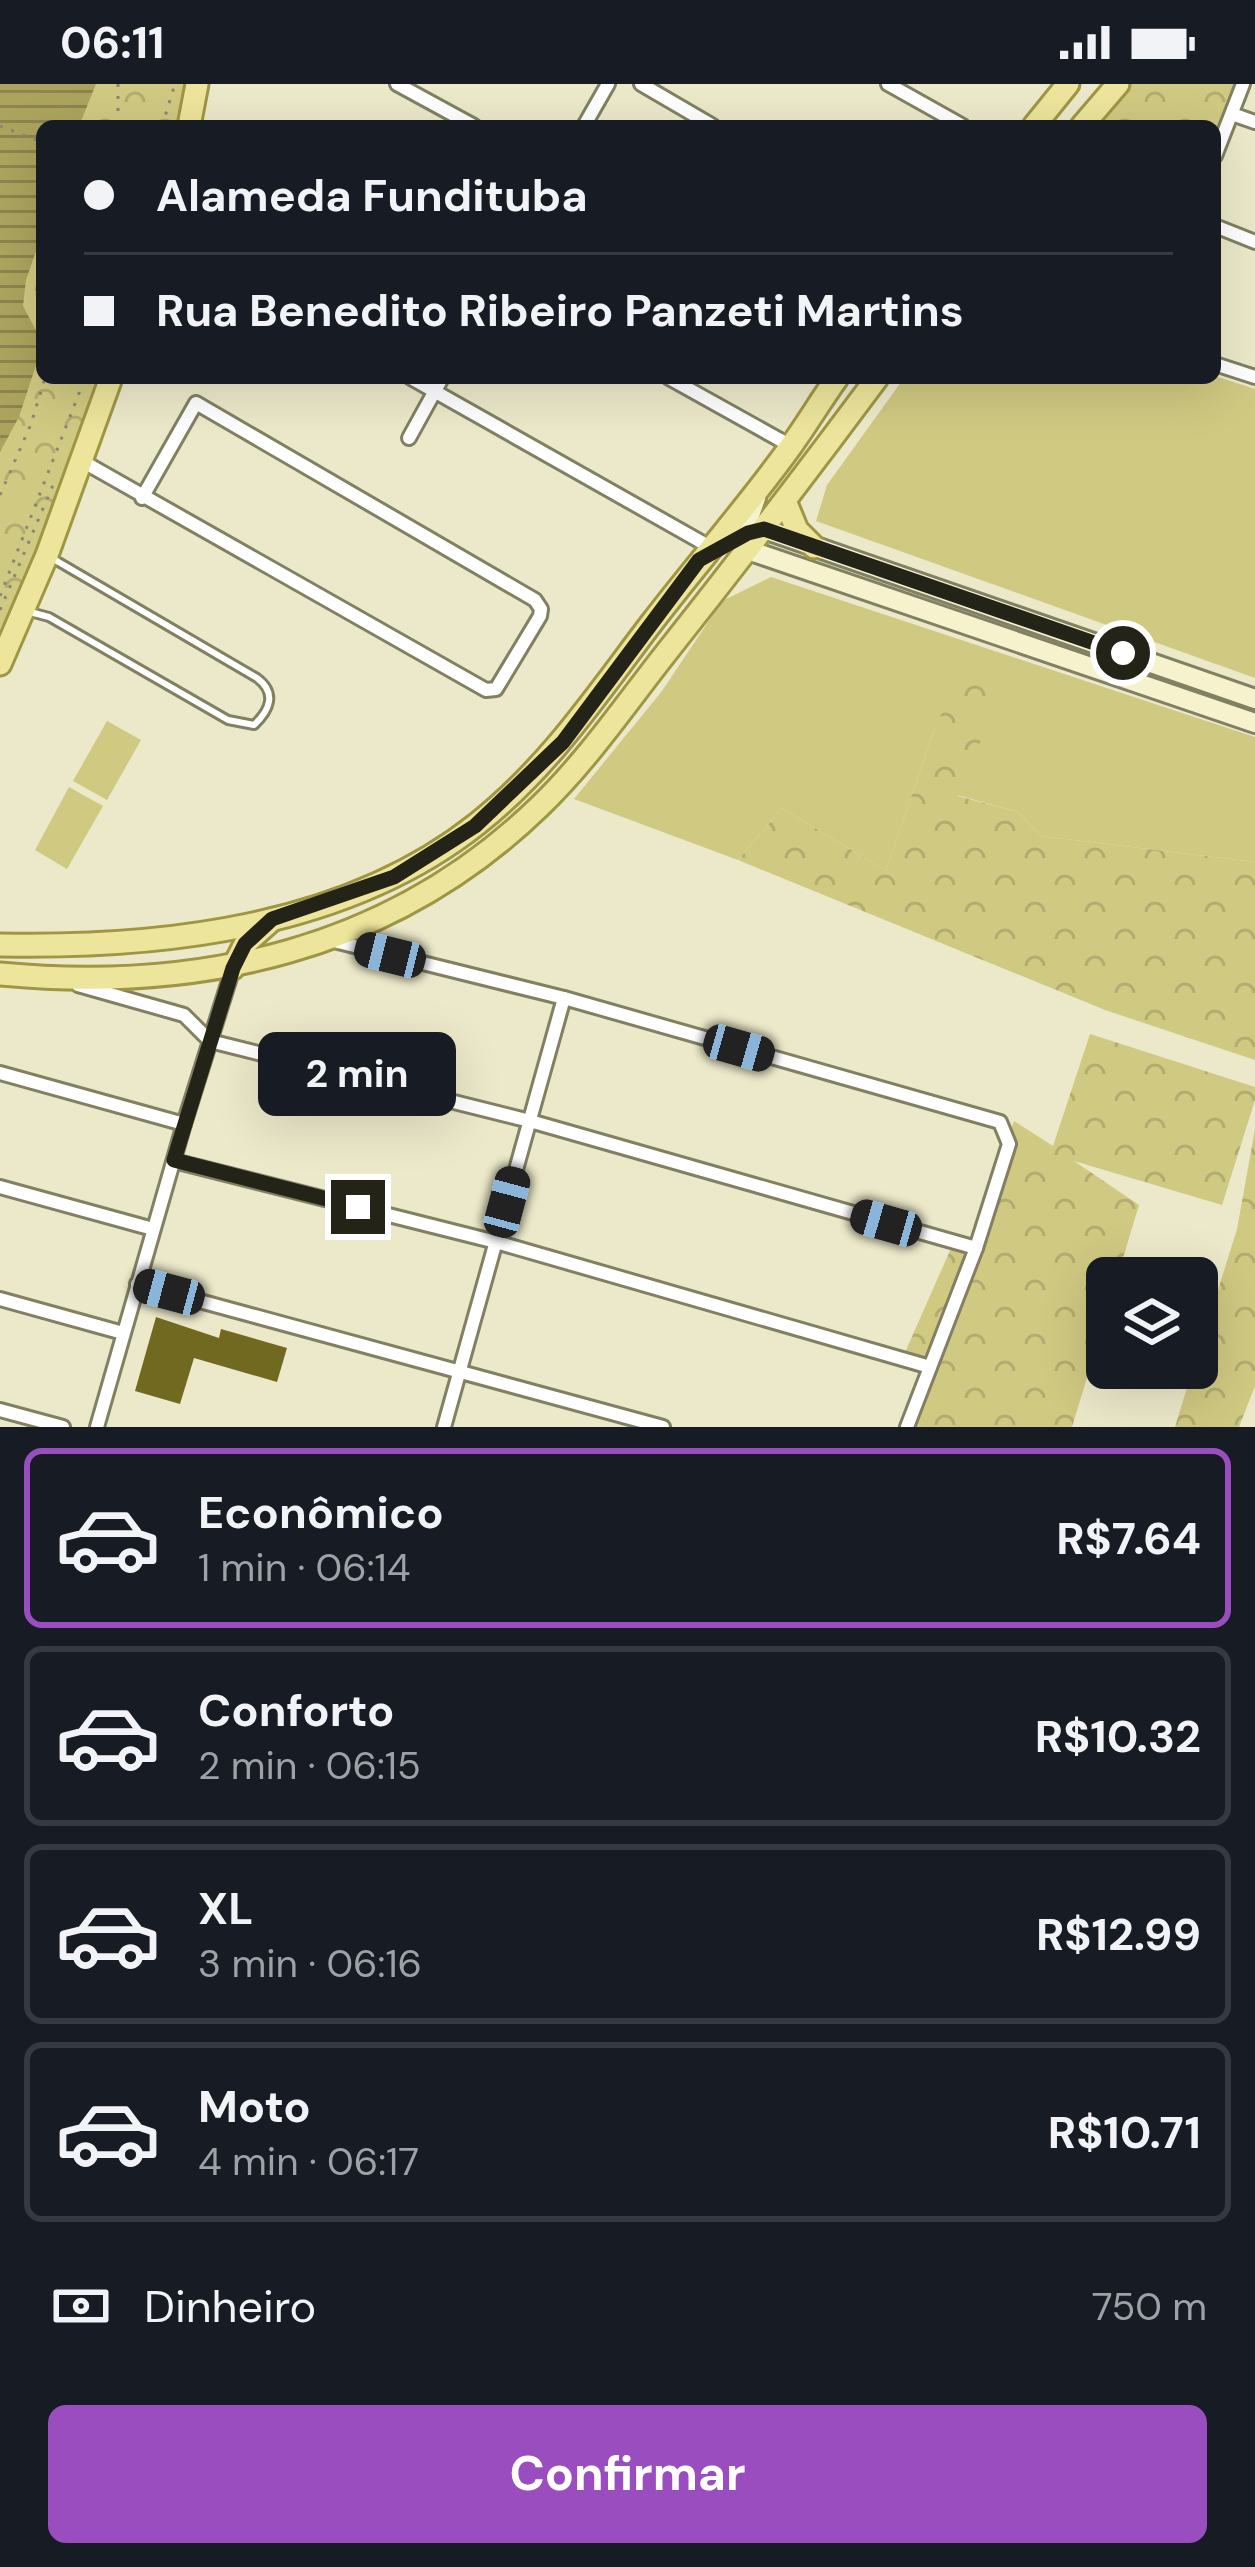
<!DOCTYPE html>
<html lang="pt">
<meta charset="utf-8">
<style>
body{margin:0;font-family:"DM Sans",sans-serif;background:#242831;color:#f1f3f6;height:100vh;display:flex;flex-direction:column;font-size:45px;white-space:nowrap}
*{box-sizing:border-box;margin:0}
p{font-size:39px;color:#9ea1a6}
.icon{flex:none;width:66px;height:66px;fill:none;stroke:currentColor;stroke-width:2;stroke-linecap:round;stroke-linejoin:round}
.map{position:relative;height:1343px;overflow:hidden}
.drawer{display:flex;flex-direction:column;background:#171b24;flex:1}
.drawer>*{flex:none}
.hud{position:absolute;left:36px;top:36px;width:1185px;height:264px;border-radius:18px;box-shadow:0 12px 48px #0002;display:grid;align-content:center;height:264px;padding:0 48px;background:#171b24}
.controls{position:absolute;left:1086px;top:1173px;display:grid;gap:24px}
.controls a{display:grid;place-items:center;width:132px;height:132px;border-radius:18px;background:#171b24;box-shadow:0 12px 48px #0002;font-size:60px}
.end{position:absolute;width:54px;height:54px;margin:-27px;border:15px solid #242318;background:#fff;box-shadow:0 0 0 6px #fff}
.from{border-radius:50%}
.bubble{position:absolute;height:84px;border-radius:18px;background:#171b24;box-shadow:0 12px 48px #0002;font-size:39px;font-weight:700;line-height:84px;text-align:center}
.car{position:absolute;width:36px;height:72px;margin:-36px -18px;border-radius:15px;box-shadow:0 0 9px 3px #0007;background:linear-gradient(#222 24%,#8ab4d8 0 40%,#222 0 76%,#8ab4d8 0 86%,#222 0)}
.hud b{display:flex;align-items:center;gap:42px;height:114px;font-size:45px}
.hud b+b{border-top:3px solid #363941}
.hud i{width:30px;height:30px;background:#f1f3f6}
ul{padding:21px 0 0;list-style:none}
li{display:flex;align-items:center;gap:36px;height:180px;margin:0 24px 18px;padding:0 24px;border:6px solid #363941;border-radius:18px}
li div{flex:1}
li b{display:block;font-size:45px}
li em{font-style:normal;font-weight:700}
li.selected{border-color:#9a4dbf}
li>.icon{width:108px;height:108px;stroke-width:1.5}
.pay{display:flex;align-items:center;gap:30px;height:132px;padding:0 48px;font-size:45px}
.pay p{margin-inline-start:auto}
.primary-button{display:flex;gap:24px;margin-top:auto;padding:24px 48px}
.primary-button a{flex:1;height:138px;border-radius:18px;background:#9a4dbf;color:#fff;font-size:48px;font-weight:700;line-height:138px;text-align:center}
.status{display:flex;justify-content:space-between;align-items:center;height:84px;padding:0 60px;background:#171b24;direction:ltr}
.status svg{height:33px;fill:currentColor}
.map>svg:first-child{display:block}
</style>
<div class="status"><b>06:11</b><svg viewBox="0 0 49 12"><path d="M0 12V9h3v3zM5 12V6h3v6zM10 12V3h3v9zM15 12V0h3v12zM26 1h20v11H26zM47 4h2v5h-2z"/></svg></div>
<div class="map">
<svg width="1255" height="1343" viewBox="0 0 1255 1343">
<defs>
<pattern id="forest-crowns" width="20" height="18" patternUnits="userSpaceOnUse" patternTransform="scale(3)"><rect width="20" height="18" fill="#d0c982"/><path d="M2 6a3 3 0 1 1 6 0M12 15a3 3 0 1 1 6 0" fill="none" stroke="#b2ac70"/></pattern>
<pattern id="water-rules" width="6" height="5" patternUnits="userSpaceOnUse" patternTransform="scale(3)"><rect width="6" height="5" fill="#aca45e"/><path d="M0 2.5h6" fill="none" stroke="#8c854d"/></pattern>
</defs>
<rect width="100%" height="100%" fill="#ece9ca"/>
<g fill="#d0c982">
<path d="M 1215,292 L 1255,305 L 1255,594 L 816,437 L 827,401 L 904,294 Z"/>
<path d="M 771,493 L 1255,653 L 1255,778 L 1041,752 L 1018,728 L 957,711 L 1008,590 L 967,579 L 934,646 L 886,787 L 782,724 L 738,776 L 574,715 L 662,607 L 722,517 Z"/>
<path d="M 107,637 L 141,656 L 107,716 L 73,697 Z"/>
<path d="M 69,703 L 103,722 L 67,785 L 35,766 Z"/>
</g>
<g fill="url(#forest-crowns)">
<path d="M 0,0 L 190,0 L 178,42 L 42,42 L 42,294 L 102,294 L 25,498 L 0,545 Z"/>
<path d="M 1126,0 L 1237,0 L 1215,55 L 1215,42 L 1092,42 Z"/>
<path d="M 966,578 L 1009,589 L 958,712 L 1018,728 L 1041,752 L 1255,778 L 1255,976 L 1105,926 L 738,776 L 782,724 L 886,787 L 934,646 Z"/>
<path d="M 1090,950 L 1255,1003 L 1255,1016 L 1222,1121 L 1074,1077 L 1139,1121 L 1117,1194 L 1107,1194 L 1107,1228 L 1072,1343 L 911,1343 L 929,1280 L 903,1273 L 952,1162 L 970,1168 L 1014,1037 L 1053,1062 Z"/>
<path d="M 1255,1045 L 1255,1302 L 1239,1343 L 1175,1343 L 1193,1284 L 1197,1284 L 1197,1273 L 1237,1145 Z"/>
</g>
<path fill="url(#water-rules)" d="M 0,0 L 96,0 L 79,42 L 42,42 L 42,150 L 26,196 L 23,222 L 40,254 L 36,281 L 19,333 L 0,368 Z"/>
<path fill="#716920" d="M 156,1233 L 219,1254 L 221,1245 L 287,1264 L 277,1298 L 194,1274 L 180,1320 L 135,1307 Z"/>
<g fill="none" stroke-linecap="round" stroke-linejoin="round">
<g stroke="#828063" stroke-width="12">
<path id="service" d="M 30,528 L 49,533 L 228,636 L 254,641 C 270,626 277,609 257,594 L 50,473"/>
</g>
<g stroke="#828063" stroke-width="18">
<g id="minor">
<path d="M 397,0 L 474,42"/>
<path d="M 641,0 L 713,42"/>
<path d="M 888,0 L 963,42"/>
<path d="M 1232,30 L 1255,38"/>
<path d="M 584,42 L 608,0"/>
<path d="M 1215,72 L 1243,0"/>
<path d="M 1215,142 L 1255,158"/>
<path d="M 1215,280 L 1255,293"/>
<path d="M 411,294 L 710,463"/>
<path d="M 669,294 L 791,362"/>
<path d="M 409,354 L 442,294"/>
<path d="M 82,377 L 486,606 L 496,605 L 540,532 L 541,525 L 535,516 L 196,319 L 142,414"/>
<path d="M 330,856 L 564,914 L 1000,1038 L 1009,1060 L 976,1164 L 907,1343"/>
<path d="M 78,901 L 184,931 L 210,957 L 530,1037 L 976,1164"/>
<path d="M 0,989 L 184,1040"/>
<path d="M 174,1077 L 496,1158 L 930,1283"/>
<path d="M 0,1103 L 153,1145"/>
<path d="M 137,1200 L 663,1343"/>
<path d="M 0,1215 L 123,1249"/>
<path d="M 0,1326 L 63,1343"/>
<path d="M 97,1343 L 184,1040 L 233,884"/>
<path d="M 444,1343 L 564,914"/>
</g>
</g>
<g stroke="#828063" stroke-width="24">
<g id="secondary">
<path d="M 756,414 L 749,434 L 748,466 L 1255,639"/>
<path d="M 764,445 L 1255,615"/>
</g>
</g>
<g stroke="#9f9643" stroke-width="27">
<g id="primary">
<path d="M 189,42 L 197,0"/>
<path d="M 1034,42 L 1068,0"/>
<path d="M 1082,42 L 1118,0"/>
<path d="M 786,419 L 797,446 L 814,463"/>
<path d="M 0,580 L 47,471 L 111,294"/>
<path d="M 0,861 C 162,864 346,844 477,740 C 548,684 596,612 650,541 C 696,481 747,423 791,362 C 807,340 821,316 837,294"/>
<path d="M 233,884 L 245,860 L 272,836"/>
<path d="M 0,890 C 200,909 391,866 539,723 C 587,677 625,621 666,569 C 738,478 808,387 877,294"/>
</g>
</g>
<g stroke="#8a8873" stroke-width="3" stroke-dasharray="3 9" stroke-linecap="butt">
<path d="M 118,0 L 118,42"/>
<path d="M 0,42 L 42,58"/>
<path d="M 162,42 L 175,0"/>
<path d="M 0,411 L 31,340 L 45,294"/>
<path d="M 0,512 L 85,294"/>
<path d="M 0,526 L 53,401"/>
</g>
<use href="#service" stroke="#fff" stroke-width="6"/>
<use href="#minor" stroke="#fff" stroke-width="12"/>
<use href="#secondary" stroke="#f6f2ce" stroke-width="18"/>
<use href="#primary" stroke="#ede59c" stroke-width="21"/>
</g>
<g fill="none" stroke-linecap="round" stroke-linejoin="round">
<path stroke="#242318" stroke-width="15" d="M 358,1123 L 174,1076 L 233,884 L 245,860 L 272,835 L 394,793 L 475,742 L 563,658 L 699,476 L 748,449 L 764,445 L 1123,569"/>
</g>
</svg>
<div class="controls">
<a><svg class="icon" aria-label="layers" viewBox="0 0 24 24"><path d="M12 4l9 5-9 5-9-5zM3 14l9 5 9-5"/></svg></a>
</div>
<i class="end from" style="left:1123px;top:569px"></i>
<i class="end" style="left:358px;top:1123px"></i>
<div class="bubble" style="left:258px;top:948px;width:198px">2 min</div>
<i class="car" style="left:390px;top:871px;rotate:284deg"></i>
<i class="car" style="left:739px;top:964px;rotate:106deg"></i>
<i class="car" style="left:507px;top:1118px;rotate:15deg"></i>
<i class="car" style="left:886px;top:1139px;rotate:286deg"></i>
<i class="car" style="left:169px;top:1208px;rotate:285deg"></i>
<div class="hud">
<b><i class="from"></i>Alameda Fundituba</b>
<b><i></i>Rua Benedito Ribeiro Panzeti Martins</b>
</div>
</div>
<section class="drawer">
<ul>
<li class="selected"><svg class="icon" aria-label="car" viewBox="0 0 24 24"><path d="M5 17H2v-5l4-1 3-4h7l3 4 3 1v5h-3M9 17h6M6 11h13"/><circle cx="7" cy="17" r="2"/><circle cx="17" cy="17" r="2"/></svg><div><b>Econômico</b><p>1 min · 06:14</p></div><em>R$7.64</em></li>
<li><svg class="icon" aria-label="car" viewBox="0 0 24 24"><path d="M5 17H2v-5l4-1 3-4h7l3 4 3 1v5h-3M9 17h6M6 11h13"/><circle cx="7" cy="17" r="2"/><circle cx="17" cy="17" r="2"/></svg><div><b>Conforto</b><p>2 min · 06:15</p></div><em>R$10.32</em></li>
<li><svg class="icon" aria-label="car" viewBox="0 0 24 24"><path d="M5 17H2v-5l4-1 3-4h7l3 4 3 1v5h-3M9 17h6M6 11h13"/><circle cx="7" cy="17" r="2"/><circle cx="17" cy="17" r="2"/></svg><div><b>XL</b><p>3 min · 06:16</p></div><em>R$12.99</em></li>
<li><svg class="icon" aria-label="car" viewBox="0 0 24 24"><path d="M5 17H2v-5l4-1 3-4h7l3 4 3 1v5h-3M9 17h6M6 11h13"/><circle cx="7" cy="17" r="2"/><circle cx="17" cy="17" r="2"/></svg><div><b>Moto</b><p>4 min · 06:17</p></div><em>R$10.71</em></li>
</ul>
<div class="pay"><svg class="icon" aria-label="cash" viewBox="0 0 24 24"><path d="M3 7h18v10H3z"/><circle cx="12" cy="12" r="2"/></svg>Dinheiro<p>750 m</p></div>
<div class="primary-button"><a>Confirmar</a></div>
</section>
